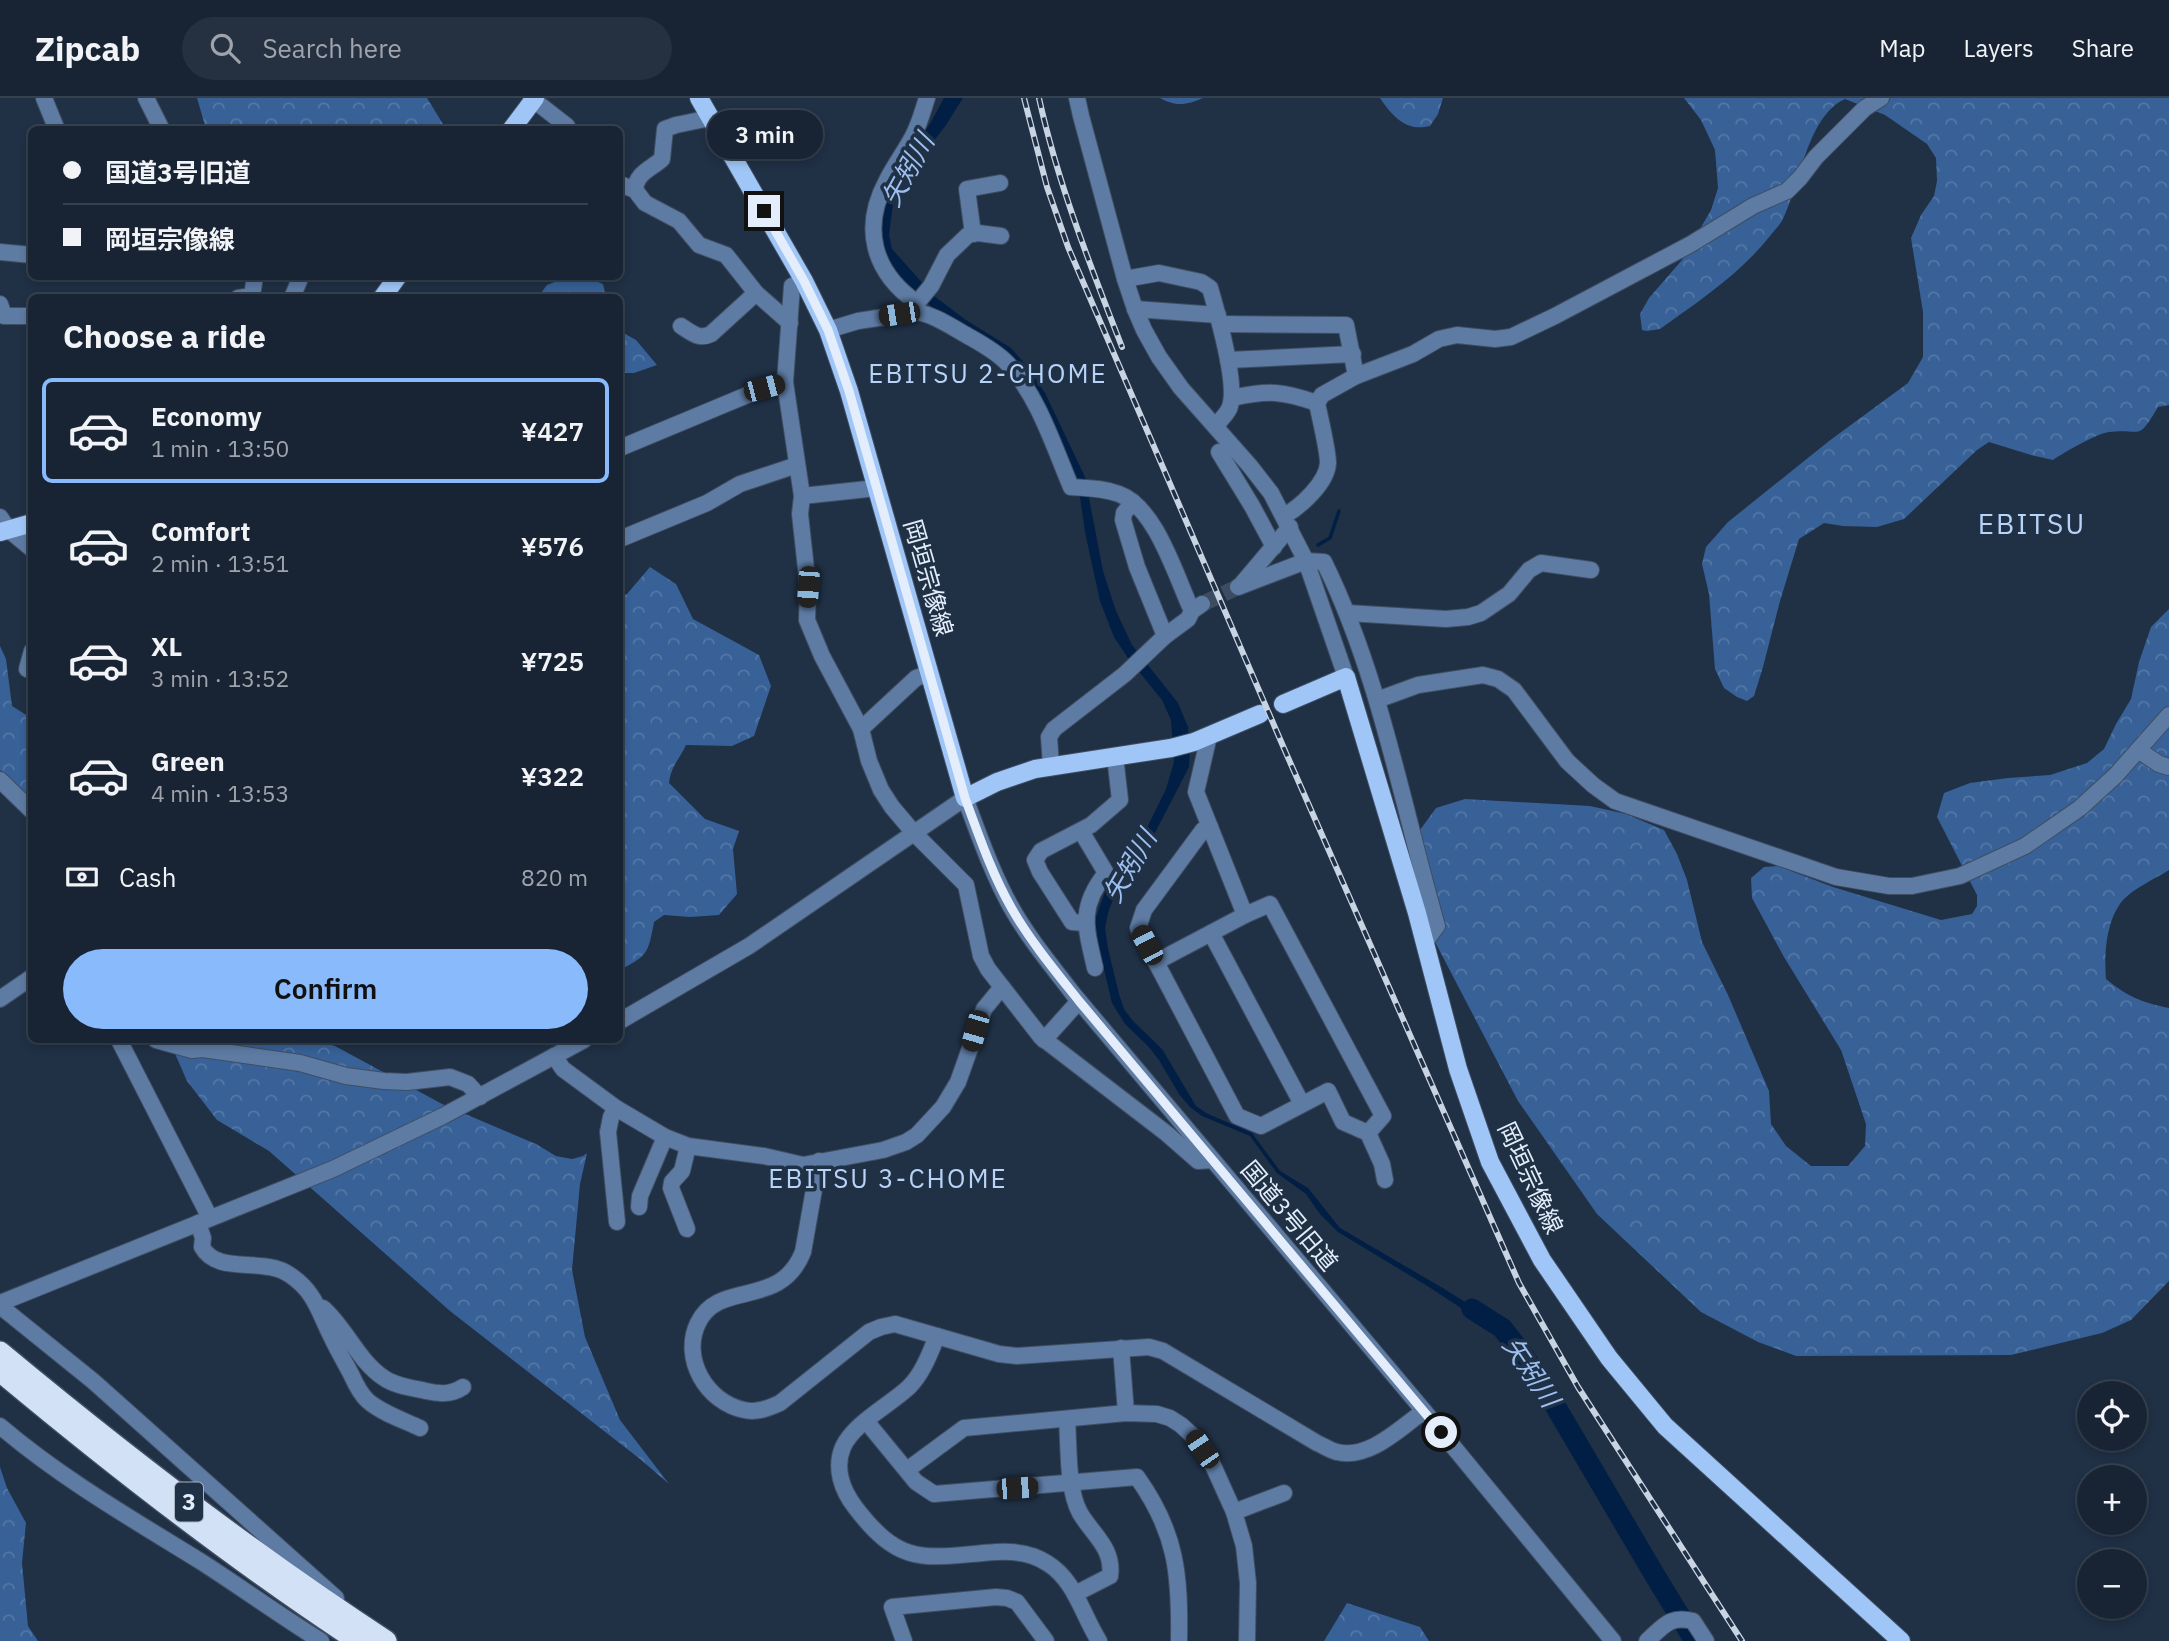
<!DOCTYPE html>
<meta charset="utf-8">
<style>
body{margin:0;font-family:"IBM Plex Sans","Noto Sans JP",sans-serif;background:#253040;color:#f1f3f6;height:100vh;display:flex;flex-direction:column;font-size:26px;white-space:nowrap}
*{box-sizing:border-box;margin:0}
p{font-size:23px;color:#9fa4ac}
.icon{flex:none;width:38px;height:38px;fill:none;stroke:currentColor;stroke-width:2;stroke-linecap:round;stroke-linejoin:round}
.map{position:relative;flex:1;overflow:hidden}
.drawer{position:absolute;left:28px;top:196px;width:595px;height:749px;display:flex;flex-direction:column;background:#182434;border-radius:10px;box-shadow:0 4px 10px #0003,0 0 0 2px #36414f}
.drawer>*{flex:none}
.top-card{position:absolute;left:28px;top:28px;width:595px;height:154px;border-radius:10px;box-shadow:0 4px 10px #0003,0 0 0 2px #36414f;display:grid;align-content:center;height:154px;padding:0 35px;background:#182434}
.buttons{position:absolute;left:2077px;top:1283px;display:grid;gap:14px}
.buttons a{display:grid;place-items:center;width:70px;height:70px;border-radius:50%;background:#182434;box-shadow:0 4px 10px #0003,0 0 0 2px #36414f;font-size:35px}
.end{position:absolute;width:32px;height:32px;margin:-16px;border:9px solid #e3edfb;background:#111;box-shadow:0 0 0 4px #111}
.from{border-radius:50%}
.bubble{position:absolute;height:49px;border-radius:24px;background:#182434;box-shadow:0 4px 10px #0003,0 0 0 2px #36414f;font-size:23px;font-weight:600;line-height:49px;text-align:center}
.car{position:absolute;width:21px;height:42px;margin:-21px -10px;border-radius:9px;box-shadow:0 0 5px 2px #0007;background:linear-gradient(#222 24%,#8ab4d8 0 40%,#222 0 76%,#8ab4d8 0 86%,#222 0)}
.top-card b{display:flex;align-items:center;gap:24px;height:66px;font-size:26px}
.top-card b+b{border-top:2px solid #36414f}
.top-card i{width:18px;height:18px;background:#f1f3f6}
ul{padding:0;list-style:none}
li{display:flex;align-items:center;gap:21px;height:105px;margin:0 14px 10px;padding:0 21px;border:4px solid transparent;border-radius:10px}
li div{flex:1}
li b{display:block;font-size:26px}
li em{font-style:normal;font-weight:600}
li.current{border-color:#89bafc}
li>.icon{width:63px;height:63px;stroke-width:1.5}
h2{padding:0 35px;font-size:32px;line-height:84px}
.pay{display:flex;align-items:center;gap:18px;height:77px;padding:0 35px;font-size:26px}
.pay p{margin-inline-start:auto}
.button{display:flex;gap:14px;margin-top:auto;padding:14px 35px}
.button a{flex:1;height:80px;border-radius:42px;background:#89bafc;color:#111;font-size:28px;font-weight:600;line-height:80px;text-align:center}
header{display:flex;align-items:center;gap:42px;box-sizing:border-box;height:98px;padding:0 35px;background:#182434;border-bottom:2px solid #36414f}
header strong{font-size:33px}
nav{display:flex;gap:38px;margin-inline-start:auto;font-size:24px}
.search{width:490px;height:63px;background:#253040;display:flex;align-items:center;gap:18px;box-sizing:border-box;padding:0 24px;border-radius:38px;color:#9fa4ac;font-size:26px}
.map>svg:first-child{display:block}
</style>
<header>
<strong>Zipcab</strong>
<div class="search"><svg class="icon" aria-label="search" viewBox="0 0 24 24"><circle cx="10" cy="10" r="6"/><path d="M15 15l6 6"/></svg>Search here</div>
<nav><a>Map</a><a>Layers</a><a>Share</a></nav>
</header>
<div class="map">
<svg width="2169" height="1543" viewBox="0 0 2169 1543">
<defs>
<pattern id="forest-crowns" width="20" height="18" patternUnits="userSpaceOnUse" patternTransform="scale(1.75)"><rect width="20" height="18" fill="#376197"/><path d="M2 6a3 3 0 1 1 6 0M12 15a3 3 0 1 1 6 0" fill="none" stroke="#5478a6"/></pattern>
</defs>
<rect width="100%" height="100%" fill="#203045"/>
<g fill="url(#forest-crowns)">
<path d="M 197,0 L 427,0 L 446,31 L 206,31 Z"/>
<path d="M 1160,0 L 1203,0 C 1187,7 1176,9 1160,0 Z"/>
<path d="M 1380,0 L 1443,0 L 1438,16 L 1430,28 C 1406,34 1393,19 1380,0 Z"/>
<path d="M 1684,0 L 2169,0 L 2169,307 L 2158,309 C 2137,345 2142,330 2109,334 C 2098,335 2063,355 2053,362 L 2031,357 L 1989,344 L 1977,352 L 1904,421 L 1877,429 L 1843,428 L 1824,425 L 1799,441 L 1780,503 L 1763,569 L 1754,598 L 1747,603 L 1737,599 L 1724,590 L 1715,571 L 1709,496 L 1702,466 L 1706,449 L 1728,424 L 1829,343 L 1908,285 L 1923,259 L 1923,214 L 1911,140 L 1921,117 L 1934,98 L 1937,83 L 1936,60 L 1927,46 L 1885,17 L 1845,1 C 1807,18 1800,87 1783,121 C 1780,127 1774,133 1770,138 C 1740,176 1699,203 1660,231 L 1647,233 L 1642,232 L 1640,216 L 1649,200 L 1682,162 L 1711,112 L 1718,90 L 1715,52 L 1701,22 Z"/>
<path d="M 570,178 L 585,179 L 603,186 L 606,199 L 538,199 L 547,187 Z"/>
<path d="M 620,233 L 636,242 L 657,267 L 634,275 L 622,275 L 620,273 Z"/>
<path d="M 650,469 L 676,486 L 693,521 L 759,557 L 771,588 L 754,638 L 732,648 L 686,647 C 679,662 671,668 669,685 L 705,721 L 739,733 L 733,751 L 737,796 L 719,817 L 690,819 L 664,817 L 654,824 C 648,856 648,857 620,872 L 620,500 L 627,496 Z"/>
<path d="M 2169,511 L 2169,772 C 2156,780 2133,791 2123,802 C 2106,822 2104,856 2106,881 C 2128,899 2141,904 2169,910 L 2169,1183 L 2131,1222 L 2102,1235 L 2011,1257 L 1796,1258 L 1758,1244 L 1701,1214 L 1597,1116 L 1518,1003 L 1398,773 L 1401,758 L 1436,710 L 1465,701 L 1590,708 L 1626,716 L 1664,732 L 1677,756 L 1687,782 L 1702,844 L 1728,897 L 1769,993 L 1771,1026 L 1786,1048 L 1811,1068 L 1848,1068 L 1865,1048 L 1866,1026 L 1841,952 L 1784,859 L 1752,800 L 1751,780 L 1764,769 L 1778,768 L 1833,789 L 1941,822 L 1972,816 L 1977,808 L 1977,797 L 1937,719 L 1944,695 L 1970,685 L 2008,680 L 2050,677 L 2087,665 L 2104,651 L 2116,626 L 2131,601 L 2139,564 L 2151,529 Z"/>
<path d="M 0,548 L 6,561 L 12,608 L 31,620 L 31,702 L 0,672 Z"/>
<path d="M 169,942 L 314,942 L 335,948 L 444,1007 L 536,1046 L 556,1058 L 572,1061 L 583,1058 L 587,1055 L 580,1086 L 572,1172 L 585,1239 L 620,1322 L 669,1386 L 640,1361 L 450,1213 L 269,1053 L 217,1022 L 187,983 Z"/>
<path d="M 0,1369 L 7,1390 L 26,1425 L 22,1465 L 28,1528 L 38,1543 L 0,1543 Z"/>
<path d="M 1347,1505 L 1420,1529 L 1429,1543 L 1324,1543 Z"/>
</g>
<path fill="#011f45" d="M 944,0 L 963,0 L 946,27 L 907,78 L 893,106 L 889,137 L 892,151 L 934,198 L 966,222 L 1011,250 L 1027,268 L 1045,295 L 1085,379 L 1103,473 L 1116,513 L 1132,547 L 1178,605 L 1188,629 L 1190,651 L 1189,669 L 1144,756 L 1116,793 L 1108,815 L 1105,830 L 1108,851 L 1119,896 L 1124,911 L 1133,923 L 1162,951 L 1196,1008 L 1206,1015 L 1252,1035 L 1280,1073 L 1308,1090 L 1340,1130 L 1446,1192 L 1498,1225 L 1490,1229 L 1429,1189 L 1338,1134 L 1320,1116 L 1306,1096 L 1277,1075 L 1250,1038 L 1202,1018 L 1190,1009 L 1179,996 L 1159,962 L 1148,948 L 1125,926 L 1112,905 L 1097,842 L 1095,822 L 1107,788 L 1134,756 L 1166,691 L 1174,664 L 1171,622 L 1162,602 L 1128,560 L 1114,539 L 1100,503 L 1085,434 L 1080,399 L 1072,377 L 1025,278 L 940,216 L 911,191 L 891,171 L 882,154 L 881,108 L 911,50 L 930,26 Z"/>
<g fill="none" stroke-linecap="round" stroke-linejoin="round">
<path stroke="#011f45" stroke-width="3.5" d="M 1318,447 L 1330,440 L 1339,413"/>
<path stroke="#011f45" stroke-width="21" d="M 1472,1211 L 1502,1230 L 1521,1254 L 1547,1294 L 1654,1476 L 1695,1543"/>
<path stroke="#3d4c60" stroke-width="16" stroke-dasharray="16 8" stroke-linecap="butt" d="M 1202,506 L 1238,489"/>
<g stroke="#3f4e62" stroke-width="18">
<g id="minor">
<path d="M 44,0 L 57,32"/>
<path d="M 146,0 L 162,32"/>
<path d="M 531,0 L 567,28 L 568,32"/>
<path d="M 1077,0 L 1081,18 L 1125,181 L 1135,211 L 1144,232 L 1159,259 L 1181,290 L 1250,368 L 1271,395 L 1306,463 L 1346,579"/>
<path d="M 620,86 L 635,92 L 645,105 L 679,123 L 699,147 L 726,157 L 756,195 L 790,225"/>
<path d="M 635,92 C 636,75 651,71 662,61 L 665,31 L 676,27 L 710,20"/>
<path d="M 973,136 L 967,91 L 1000,85"/>
<path d="M 0,154 L 32,157"/>
<path d="M 1125,181 L 1159,175 L 1201,184 L 1210,190 C 1217,214 1239,290 1229,311 C 1226,317 1220,323 1215,328"/>
<path d="M 804,183 L 792,188 L 785,284 L 802,398 L 800,416 L 808,489 L 807,522 L 822,558 L 861,631 L 869,663 L 881,692 L 892,709 L 914,735 L 966,787 L 981,858 L 988,871 L 1041,939 L 1166,1035 L 1198,1063 L 1212,1062"/>
<path d="M 238,200 L 252,198 L 255,178"/>
<path d="M 292,200 L 301,178"/>
<path d="M 917,205 C 873,174 861,130 887,82 C 895,66 906,52 914,36 C 920,24 923,12 927,0"/>
<path d="M 0,206 L 4,218 L 32,218"/>
<path d="M 1135,211 L 1218,217"/>
<path d="M 917,214 L 917,205 L 931,188 L 947,157 L 968,137 L 978,135 L 1001,138"/>
<path d="M 1220,226 L 1346,227 L 1356,278"/>
<path d="M 681,228 C 692,235 699,242 711,236 L 756,195"/>
<path d="M 828,232 L 858,223 L 917,214 C 933,217 947,226 961,234 C 976,243 993,251 1006,264 C 1037,295 1054,349 1071,389 C 1087,390 1103,390 1119,396 C 1156,409 1176,479 1192,513"/>
<path d="M 1228,262 L 1353,256"/>
<path d="M 1232,300 C 1269,292 1282,293 1317,305"/>
<path d="M 620,350 L 764,290 L 785,284"/>
<path d="M 1219,354 L 1252,408 L 1274,449"/>
<path d="M 802,398 L 877,390"/>
<path d="M 1133,404 L 1124,415 L 1123,422 L 1137,469 L 1165,538"/>
<path d="M 1284,418 C 1300,409 1327,385 1328,365 C 1328,352 1320,320 1317,305 L 1322,297 L 1356,278 L 1413,256 L 1439,241 L 1457,237 L 1495,241 L 1511,239 L 1555,218 L 1691,146 L 1753,108 L 1787,93 L 1800,80 L 1816,59 L 1865,10 L 1881,0"/>
<path d="M 0,419 L 9,432 L 32,451"/>
<path d="M 620,441 L 707,405 L 740,386 L 797,367"/>
<path d="M 1240,488 L 1290,429"/>
<path d="M 1238,489 L 1306,463 L 1324,464 C 1380,578 1402,706 1437,828 L 1425,844"/>
<path d="M 1348,515 L 1446,521 L 1468,519 L 1481,515 L 1509,496 L 1529,472 L 1541,465 L 1591,472"/>
<path d="M 32,553 L 27,571 L 32,573"/>
<path d="M 1377,602 L 1418,587 L 1483,577 L 1498,581 L 1514,592 L 1567,663 L 1593,687 L 1615,703 L 1836,779 L 1889,788 L 1912,788 L 1960,778 L 2025,748 L 2080,710 L 2116,677 L 2169,617"/>
<path d="M 861,631 L 916,580 L 930,575"/>
<path d="M 1209,638 L 1196,694 L 1245,817"/>
<path d="M 2138,652 L 2159,666 L 2169,669"/>
<path d="M 1051,667 L 1049,639 L 1054,631 L 1125,576 L 1165,538 L 1188,521 L 1192,513 L 1202,506"/>
<path d="M 0,682 L 32,713"/>
<path d="M 1210,729 L 1203,732 L 1144,812 L 1138,830 L 1237,1018 L 1261,1028 L 1328,993 L 1343,1024 L 1368,1035 L 1382,1066 L 1385,1082"/>
<path d="M 1081,733 L 1106,775 C 1078,810 1086,830 1095,870"/>
<path d="M 1085,825 L 1072,824 L 1040,774 L 1035,762 L 1041,753 L 1091,727 L 1120,702 L 1115,658"/>
<path d="M 1211,835 L 1302,1006"/>
<path d="M 1156,864 L 1245,817 L 1270,806 L 1383,1018 L 1368,1035"/>
<path d="M 0,901 L 32,879"/>
<path d="M 620,923 L 749,848 L 965,700 C 979,737 992,775 1011,809 C 1029,841 1052,868 1074,897 L 1424,1313 L 1613,1543"/>
<path d="M 119,942 L 210,1120"/>
<path d="M 156,942 L 192,952 L 203,951 L 300,965 L 346,978 L 384,983 L 407,984 L 450,979 L 468,986 L 480,999"/>
<path d="M 1044,942 L 1079,903"/>
<path d="M 554,958 L 563,971 L 616,1010 L 665,1039 L 688,1048 L 764,1058 L 803,1067 L 883,1052 L 906,1044 L 917,1037 L 943,1009 L 958,984 L 984,911 L 1002,889"/>
<path d="M 616,1010 L 611,1019 L 608,1034 L 617,1124"/>
<path d="M 819,1063 L 803,1154 C 780,1212 719,1181 698,1225 C 681,1260 706,1304 744,1312 C 757,1315 769,1310 780,1305 L 869,1234 L 881,1229 L 895,1226 L 999,1256 L 1017,1258 L 1149,1249 L 1163,1253 L 1317,1345 C 1324,1348 1331,1353 1337,1354 C 1369,1362 1400,1330 1424,1313"/>
<path d="M 639,1109 L 640,1098 L 665,1039"/>
<path d="M 198,1125 L 203,1140 L 202,1149 C 218,1178 263,1158 290,1177 C 315,1194 318,1212 331,1238 C 337,1251 344,1263 351,1276 C 355,1285 360,1296 368,1303 C 382,1315 403,1322 420,1330"/>
<path d="M 687,1131 L 671,1090 L 672,1084 L 682,1073 L 688,1048"/>
<path d="M 0,1205 L 333,1071 L 443,1018 L 584,942"/>
<path d="M 0,1208 L 93,1283 L 336,1500"/>
<path d="M 323,1210 C 346,1230 358,1263 384,1280 C 395,1288 413,1290 426,1293 C 439,1296 451,1297 463,1289"/>
<path d="M 937,1238 C 930,1255 923,1275 909,1289 C 890,1307 854,1325 843,1349 C 834,1370 842,1392 855,1409 C 902,1471 926,1459 996,1454 C 1013,1453 1032,1455 1047,1465 C 1075,1482 1082,1516 1099,1543"/>
<path d="M 1121,1250 L 1126,1315"/>
<path d="M 1067,1322 C 1069,1348 1067,1392 1080,1415 C 1092,1436 1114,1450 1110,1478 L 1075,1496"/>
<path d="M 866,1323 L 916,1384 L 934,1396 L 1137,1379 C 1177,1435 1180,1477 1179,1543"/>
<path d="M 0,1328 C 61,1380 132,1421 200,1463 C 241,1489 280,1518 321,1543"/>
<path d="M 907,1372 L 964,1330 L 1126,1315 L 1157,1316 L 1170,1320 L 1181,1327 L 1194,1339 L 1211,1363 L 1234,1414 L 1244,1448 L 1248,1485 L 1247,1543"/>
<path d="M 1234,1414 L 1284,1395"/>
<path d="M 904,1543 L 892,1509 L 996,1499 L 1007,1500 L 1017,1504 L 1046,1543"/>
<path d="M 1647,1543 C 1663,1529 1669,1517 1693,1523 L 1706,1543"/>
</g>
</g>
<g stroke="#3f4e62" stroke-width="20">
<g id="major">
<path d="M 699,0 L 804,183 L 828,232 L 849,293 L 965,700 L 997,684 L 1035,671 L 1171,650 L 1194,644 L 1260,616"/>
<path d="M 511,32 L 535,0"/>
<path d="M 382,200 L 398,178"/>
<path d="M 0,434 L 32,425"/>
<path d="M 1283,606 L 1346,579 L 1417,815 L 1458,971 L 1490,1064 L 1542,1162 L 1609,1260 L 1665,1328 L 1901,1543"/>
</g>
</g>
<g stroke="#3f4e62" stroke-width="24">
<g id="highway">
<path d="M 0,1254 C 124,1357 251,1455 386,1543"/>
<path d="M 0,1273 C 115,1369 233,1461 358,1543"/>
</g>
</g>
<use href="#minor" stroke="#5d7ba3" stroke-width="16"/>
<use href="#major" stroke="#a0c6f8" stroke-width="18"/>
<use href="#highway" stroke="#d2e1f6" stroke-width="21"/>
<g stroke="#c9d4e3" stroke-width="6">
<g id="rail">
<path d="M 1024,0 L 1047,89 L 1068,149 L 1286,655 L 1519,1185 L 1578,1289 L 1742,1543"/>
<path d="M 1039,0 C 1058,86 1090,167 1122,249"/>
</g>
</g>
<use href="#rail" stroke="#203045" stroke-width="3.5" stroke-dasharray="10" stroke-linecap="butt"/>
</g>
<g fill="none" stroke-linecap="round" stroke-linejoin="round">
<path stroke="#e3edfb" stroke-width="9" d="M 764,113 L 804,183 L 828,232 L 849,293 L 965,700 C 979,738 992,776 1012,811 C 1031,844 1056,874 1079,903 L 1441,1334"/>
</g>
<g text-anchor="middle" stroke-width="7" stroke-linejoin="round" paint-order="stroke">
<rect fill="#203045" stroke="#a8b4c4" stroke-width="2" x="175" y="1384.5" width="28" height="39" rx="5"/>
<g font-size="23" font-weight="bold" fill="#e3edfb">
<text x="189" y="1412">3</text>
</g>
<g font-size="24" fill="#e3edfb" stroke="#203045">
<text transform="translate(928 480) rotate(74)" y="8">岡垣宗像線</text>
<text transform="translate(1530 1080) rotate(65)" y="8">岡垣宗像線</text>
<text transform="translate(1289 1118) rotate(50)" y="8">国道3号旧道</text>
</g>
<g font-size="26" font-style="italic" fill="#9dc0f0" stroke="#203045">
<text transform="translate(908 72) rotate(-61)" y="9">矢矧川</text>
<text transform="translate(1130 768) rotate(-60)" y="9">矢矧川</text>
<text transform="translate(1531 1274) rotate(56)" y="9">矢矧川</text>
</g>
<g font-size="26" letter-spacing="2" fill="#b7d3f8" stroke="#203045">
<text x="988" y="285">EBITSU 2-CHOME</text>
<text x="888" y="1090">EBITSU 3-CHOME</text>
</g>
<g font-size="28" letter-spacing="2" fill="#b7d3f8" stroke="#203045">
<text x="2032" y="436">EBITSU</text>
</g>
</g>
</svg>
<div class="buttons">
<a><svg class="icon" aria-label="locate" viewBox="0 0 24 24"><circle cx="12" cy="12" r="6"/><path d="M12 2v4M12 18v4M2 12h4M18 12h4"/></svg></a>
<a>+</a>
<a>−</a>
</div>
<i class="end from" style="left:1441px;top:1334px"></i>
<i class="end" style="left:764px;top:113px"></i>
<div class="bubble" style="left:707px;top:12px;width:116px">3 min</div>
<i class="car" style="left:899px;top:216px;rotate:261deg"></i>
<i class="car" style="left:764px;top:290px;rotate:75deg"></i>
<i class="car" style="left:808px;top:489px;rotate:184deg"></i>
<i class="car" style="left:1147px;top:847px;rotate:332deg"></i>
<i class="car" style="left:975px;top:933px;rotate:196deg"></i>
<i class="car" style="left:1202px;top:1351px;rotate:326deg"></i>
<i class="car" style="left:1017px;top:1390px;rotate:86deg"></i>
<div class="top-card">
<b><i class="from"></i>国道3号旧道</b>
<b><i></i>岡垣宗像線</b>
</div>
<section class="drawer">
<h2>Choose a ride</h2>
<ul>
<li class="current"><svg class="icon" aria-label="car" viewBox="0 0 24 24"><path d="M5 17H2v-5l4-1 3-4h7l3 4 3 1v5h-3M9 17h6M6 11h13"/><circle cx="7" cy="17" r="2"/><circle cx="17" cy="17" r="2"/></svg><div><b>Economy</b><p>1 min · 13:50</p></div><em>¥427</em></li>
<li><svg class="icon" aria-label="car" viewBox="0 0 24 24"><path d="M5 17H2v-5l4-1 3-4h7l3 4 3 1v5h-3M9 17h6M6 11h13"/><circle cx="7" cy="17" r="2"/><circle cx="17" cy="17" r="2"/></svg><div><b>Comfort</b><p>2 min · 13:51</p></div><em>¥576</em></li>
<li><svg class="icon" aria-label="car" viewBox="0 0 24 24"><path d="M5 17H2v-5l4-1 3-4h7l3 4 3 1v5h-3M9 17h6M6 11h13"/><circle cx="7" cy="17" r="2"/><circle cx="17" cy="17" r="2"/></svg><div><b>XL</b><p>3 min · 13:52</p></div><em>¥725</em></li>
<li><svg class="icon" aria-label="car" viewBox="0 0 24 24"><path d="M5 17H2v-5l4-1 3-4h7l3 4 3 1v5h-3M9 17h6M6 11h13"/><circle cx="7" cy="17" r="2"/><circle cx="17" cy="17" r="2"/></svg><div><b>Green</b><p>4 min · 13:53</p></div><em>¥322</em></li>
</ul>
<div class="pay"><svg class="icon" aria-label="cash" viewBox="0 0 24 24"><path d="M3 7h18v10H3z"/><circle cx="12" cy="12" r="2"/></svg>Cash<p>820 m</p></div>
<div class="button"><a>Confirm</a></div>
</section>
</div>
